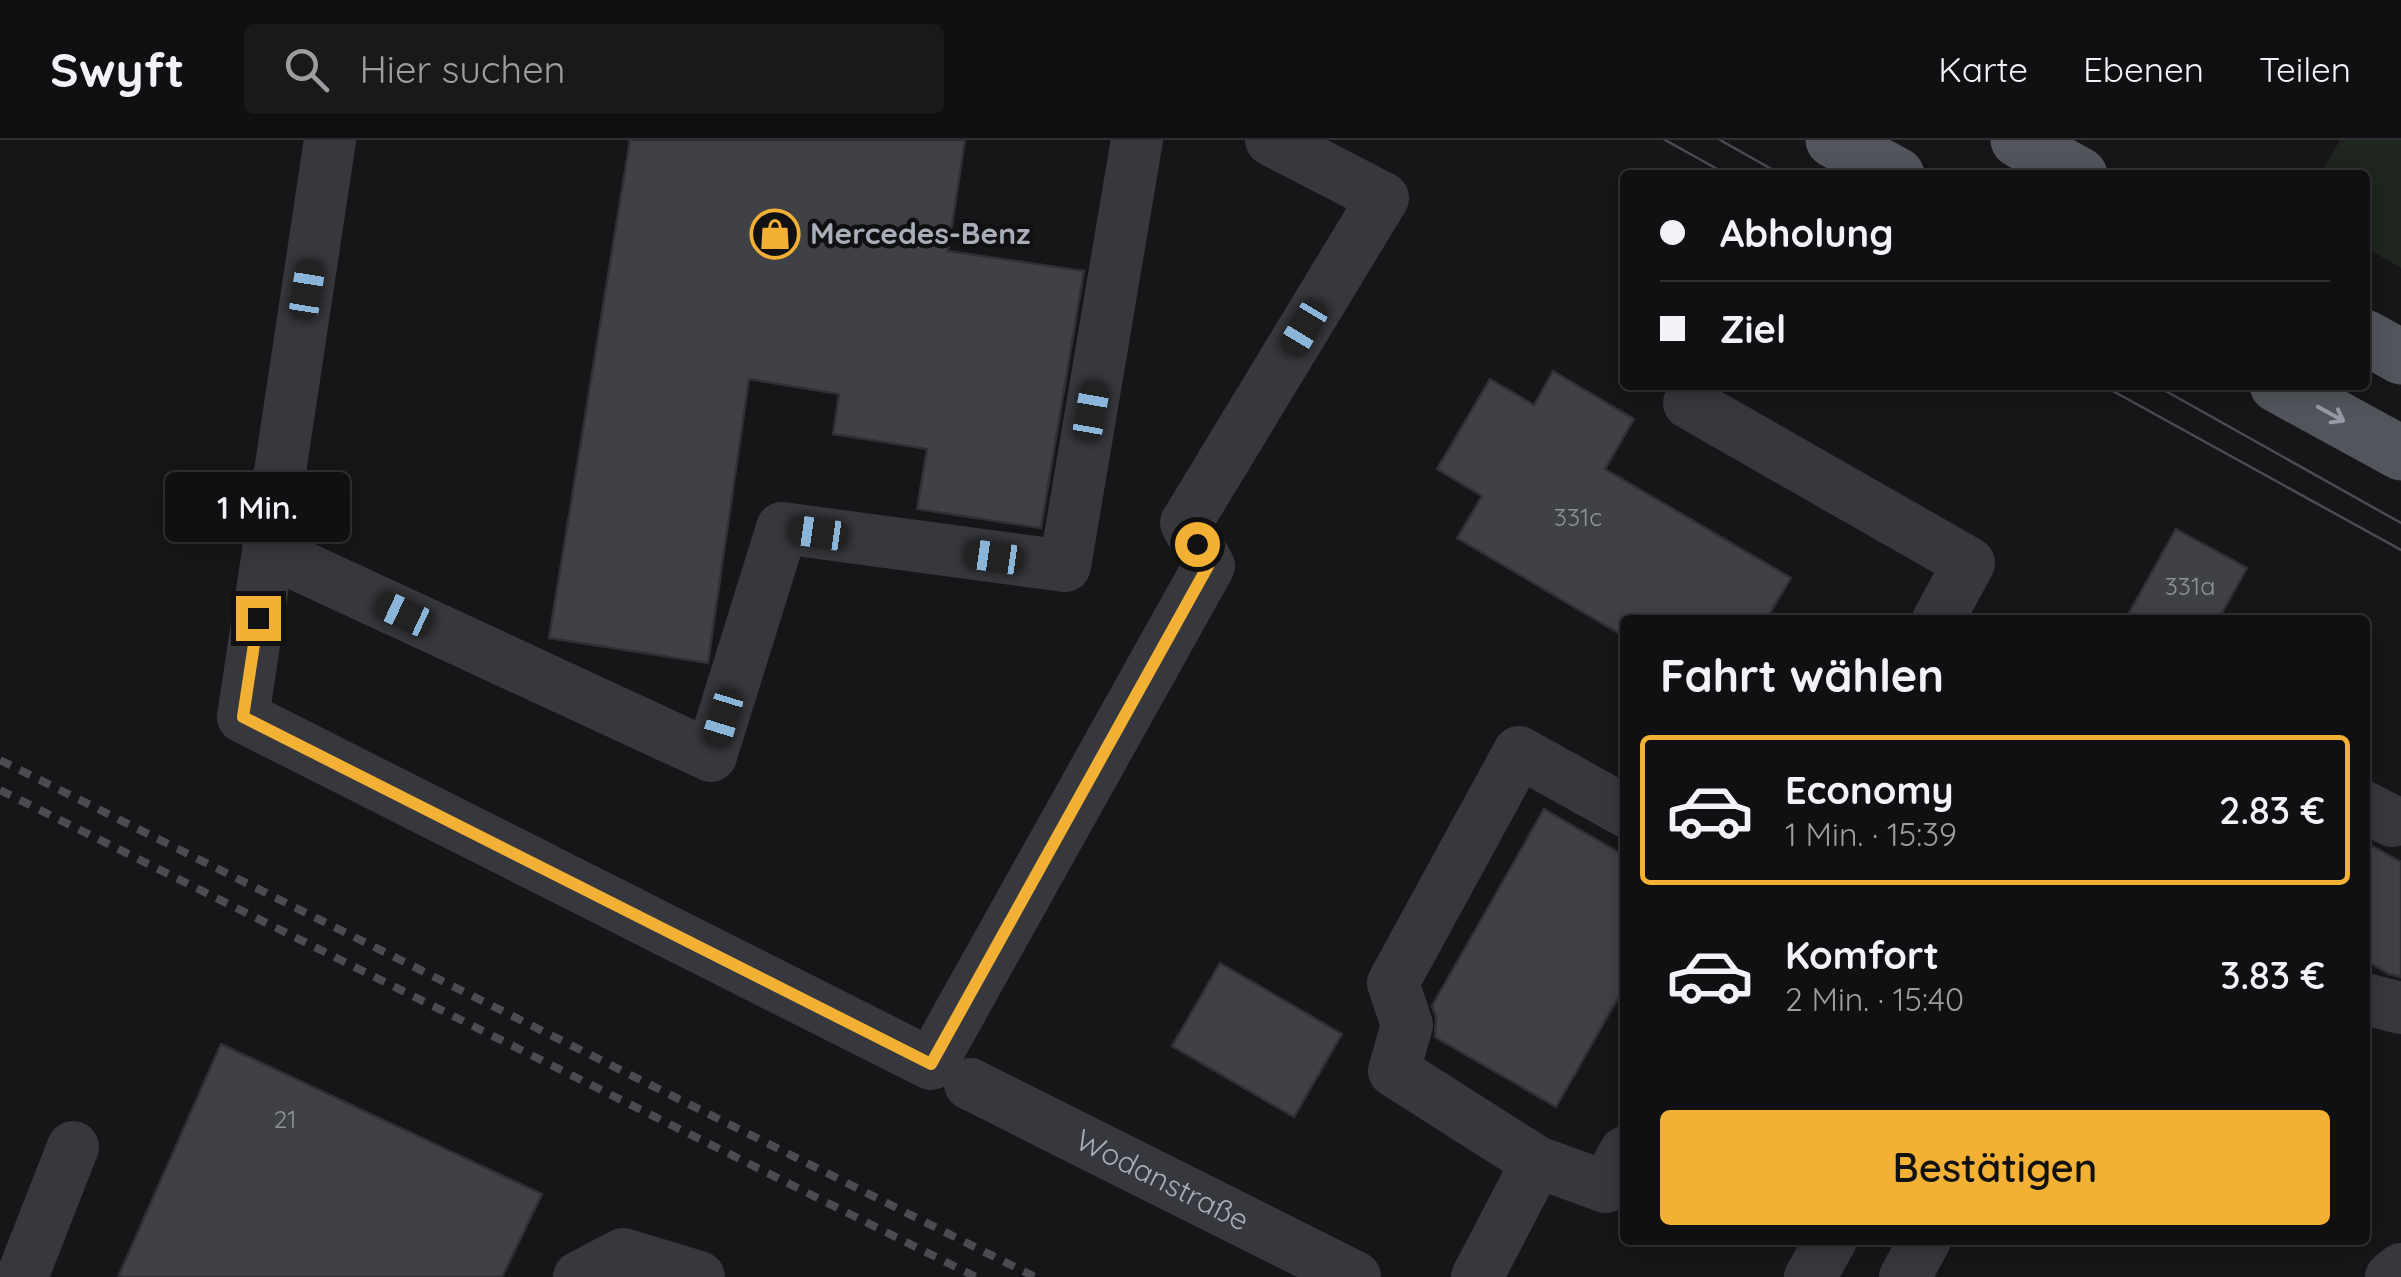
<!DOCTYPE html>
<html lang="de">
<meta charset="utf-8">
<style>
body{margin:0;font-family:Quicksand,sans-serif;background:#19191b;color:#f1f3f6;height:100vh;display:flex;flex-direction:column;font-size:38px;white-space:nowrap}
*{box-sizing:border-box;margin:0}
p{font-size:32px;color:#9c9d9f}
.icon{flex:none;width:55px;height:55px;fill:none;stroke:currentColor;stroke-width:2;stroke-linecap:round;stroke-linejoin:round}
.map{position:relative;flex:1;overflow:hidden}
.details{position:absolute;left:1620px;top:475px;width:750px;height:630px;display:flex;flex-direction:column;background:#101012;border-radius:10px;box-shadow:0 5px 25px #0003,0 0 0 2px #303032}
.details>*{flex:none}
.hud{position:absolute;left:1620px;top:30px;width:750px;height:220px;border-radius:10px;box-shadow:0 5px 25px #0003,0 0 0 2px #303032;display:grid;align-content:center;height:220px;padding:0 40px;background:#101012}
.end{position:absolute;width:45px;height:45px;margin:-22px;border:12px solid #f2b134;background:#111;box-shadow:0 0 0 5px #111}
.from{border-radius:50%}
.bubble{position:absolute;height:70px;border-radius:10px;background:#101012;box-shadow:0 5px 25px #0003,0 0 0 2px #303032;font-size:32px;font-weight:600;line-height:70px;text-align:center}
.car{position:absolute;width:30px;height:60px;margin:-30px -15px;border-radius:12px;box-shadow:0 0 8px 2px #0007;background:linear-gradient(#222 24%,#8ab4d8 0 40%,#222 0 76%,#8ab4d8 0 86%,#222 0)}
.hud b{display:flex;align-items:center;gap:35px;height:95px;font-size:38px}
.hud b+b{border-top:2px solid #303032}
.hud i{width:25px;height:25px;background:#f1f3f6}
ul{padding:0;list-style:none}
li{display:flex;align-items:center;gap:30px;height:150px;margin:0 20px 15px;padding:0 20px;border:5px solid transparent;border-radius:10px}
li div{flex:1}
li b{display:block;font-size:38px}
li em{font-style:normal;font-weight:600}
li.active{border-color:#f2b134}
li>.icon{width:90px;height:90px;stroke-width:1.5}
h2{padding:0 40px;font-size:45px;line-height:120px}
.cta{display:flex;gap:20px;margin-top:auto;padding:20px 40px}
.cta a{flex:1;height:115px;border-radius:10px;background:#f2b134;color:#111;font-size:40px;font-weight:600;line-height:115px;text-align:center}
header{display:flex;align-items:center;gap:60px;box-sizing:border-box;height:140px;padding:0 50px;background:#101012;border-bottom:2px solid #303032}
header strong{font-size:48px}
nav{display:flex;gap:55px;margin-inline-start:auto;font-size:35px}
.search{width:700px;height:90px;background:#19191b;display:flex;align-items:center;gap:25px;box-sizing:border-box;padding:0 35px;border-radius:10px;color:#9c9d9f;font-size:38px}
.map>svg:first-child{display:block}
</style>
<header>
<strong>Swyft</strong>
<div class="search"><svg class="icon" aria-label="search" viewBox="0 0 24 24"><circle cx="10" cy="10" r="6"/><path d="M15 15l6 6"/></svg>Hier suchen</div>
<nav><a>Karte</a><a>Ebenen</a><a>Teilen</a></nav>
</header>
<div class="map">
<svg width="2401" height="1137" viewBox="0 0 2401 1137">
<rect width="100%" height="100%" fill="#161618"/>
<path fill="#1e261f" d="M 2340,0 L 2401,0 L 2401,128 L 2365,107 L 2365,35 L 2320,35 Z"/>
<g fill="#404145" stroke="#303034" stroke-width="2.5">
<path d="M 630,0 L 965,0 L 948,111 L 1084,131 L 1041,388 L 917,369 L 927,309 L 833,294 L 839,254 L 749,239 L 708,523 L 549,498 Z"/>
<path d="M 1553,231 L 1634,279 L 1605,329 L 1791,438 L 1766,480 L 1625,480 L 1625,497 L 1457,398 L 1482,356 L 1437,329 L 1490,239 L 1534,265 Z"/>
<path d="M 2176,389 L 2247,428 L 2218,480 L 2125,480 Z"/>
<path d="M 1544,669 L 1625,716 L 1625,846 L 1556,967 L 1435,897 L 1436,877 L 1432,866 Z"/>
<path d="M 2365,702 L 2401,722 L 2401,837 L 2389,834 L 2365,820 Z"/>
<path d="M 1220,823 L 1342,894 L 1294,977 L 1172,906 Z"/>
<path d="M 221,904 L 542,1054 L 502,1137 L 118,1137 Z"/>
</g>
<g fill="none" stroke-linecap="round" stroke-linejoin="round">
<g stroke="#37383d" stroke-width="52">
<path d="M 330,0 L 243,577 L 931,924 L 1209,426 L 1186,383 L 1383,58 L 1271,0"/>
<path d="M 1689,263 L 1969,423 L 1938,480"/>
<path d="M 268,411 L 711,616 L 782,388 L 1065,426 L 1137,0"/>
<path d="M 2365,667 L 2392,681"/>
<path d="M 1625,671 L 1519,612 L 1393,843 L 1407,885 L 1394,931 L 1537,1022 L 1606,1047 L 1625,1012"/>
<path d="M 2365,859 L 2401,868"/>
<path id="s1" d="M 970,944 L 1355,1137"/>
<path d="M 22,1137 L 73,1007"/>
<path d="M 579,1137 L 623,1114 L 699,1137"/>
<path d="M 1477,1137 L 1537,1022"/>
<path d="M 1810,1137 L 1831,1100"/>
<path d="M 1905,1137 L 1925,1100"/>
<path d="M 2391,1137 L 2401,1129"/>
</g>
<g stroke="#53555c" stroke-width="55">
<path d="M 1833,0 L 1897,35"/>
<path d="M 2018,0 L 2080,35"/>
<path d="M 2365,197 L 2401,217"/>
<path d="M 2277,245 L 2401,313"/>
</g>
<g stroke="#4a4c52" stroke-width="2.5">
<path d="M 1665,0 L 1728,35"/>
<path d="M 1720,0 L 1782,35"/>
<path d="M 2102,245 L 2401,410"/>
<path d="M 2155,245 L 2401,383"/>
</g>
<g stroke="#4a4c52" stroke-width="8" stroke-dasharray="12 10" stroke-linecap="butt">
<path d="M 0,620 L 1035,1137"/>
<path d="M 0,650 L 976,1137"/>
</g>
</g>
<defs><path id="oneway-shaft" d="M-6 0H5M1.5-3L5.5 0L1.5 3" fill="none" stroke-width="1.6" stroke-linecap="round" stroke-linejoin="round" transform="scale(2.5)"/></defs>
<use stroke="#979ba6" href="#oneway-shaft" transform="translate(2331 274) rotate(29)"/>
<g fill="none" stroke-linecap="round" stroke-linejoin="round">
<path stroke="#f2b134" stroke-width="12" d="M 258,478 L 243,577 L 931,924 L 1208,426 L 1197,404"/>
</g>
<defs>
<g id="shop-ring" transform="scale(2.5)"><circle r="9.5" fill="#111113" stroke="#f2b134" stroke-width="1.5"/><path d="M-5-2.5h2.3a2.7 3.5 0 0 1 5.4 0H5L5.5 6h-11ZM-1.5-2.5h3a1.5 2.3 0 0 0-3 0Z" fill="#f2b134"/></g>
</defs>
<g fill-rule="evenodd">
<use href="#shop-ring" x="775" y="94"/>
</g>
<g text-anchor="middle" stroke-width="9" stroke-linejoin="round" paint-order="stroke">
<g font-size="25" fill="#8e929b">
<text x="1578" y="386">331c</text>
<text x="2190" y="455">331a</text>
<text x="285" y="988">21</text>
</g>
<g font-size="30" font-weight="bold" fill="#a8adb8" stroke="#111113" text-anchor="start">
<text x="810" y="104">Mercedes-Benz</text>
</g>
<g font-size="30" fill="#a8adb8" stroke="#111113">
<text dy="10" stroke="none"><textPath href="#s1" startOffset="215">Wodanstraße</textPath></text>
</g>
</g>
</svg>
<i class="end from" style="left:1197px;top:404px"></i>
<i class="end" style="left:258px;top:478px"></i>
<div class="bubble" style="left:165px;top:332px;width:185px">1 Min.</div>
<i class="car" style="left:307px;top:150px;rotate:9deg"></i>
<i class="car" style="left:1304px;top:188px;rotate:211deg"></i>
<i class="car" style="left:1091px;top:271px;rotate:10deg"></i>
<i class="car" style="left:818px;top:393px;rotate:278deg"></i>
<i class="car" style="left:994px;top:417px;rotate:278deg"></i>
<i class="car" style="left:404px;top:474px;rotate:295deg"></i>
<i class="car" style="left:723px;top:578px;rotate:197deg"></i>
<div class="hud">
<b><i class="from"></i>Abholung</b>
<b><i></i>Ziel</b>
</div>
<section class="details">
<h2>Fahrt wählen</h2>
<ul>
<li class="active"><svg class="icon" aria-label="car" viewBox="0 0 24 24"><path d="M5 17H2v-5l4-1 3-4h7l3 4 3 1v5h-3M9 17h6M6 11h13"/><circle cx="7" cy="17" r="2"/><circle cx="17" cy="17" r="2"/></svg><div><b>Economy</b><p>1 Min. · 15:39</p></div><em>2.83 €</em></li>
<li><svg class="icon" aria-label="car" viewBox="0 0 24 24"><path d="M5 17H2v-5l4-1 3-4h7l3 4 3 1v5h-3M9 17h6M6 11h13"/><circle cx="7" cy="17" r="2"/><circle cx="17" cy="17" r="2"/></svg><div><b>Komfort</b><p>2 Min. · 15:40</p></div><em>3.83 €</em></li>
</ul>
<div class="cta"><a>Bestätigen</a></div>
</section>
</div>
